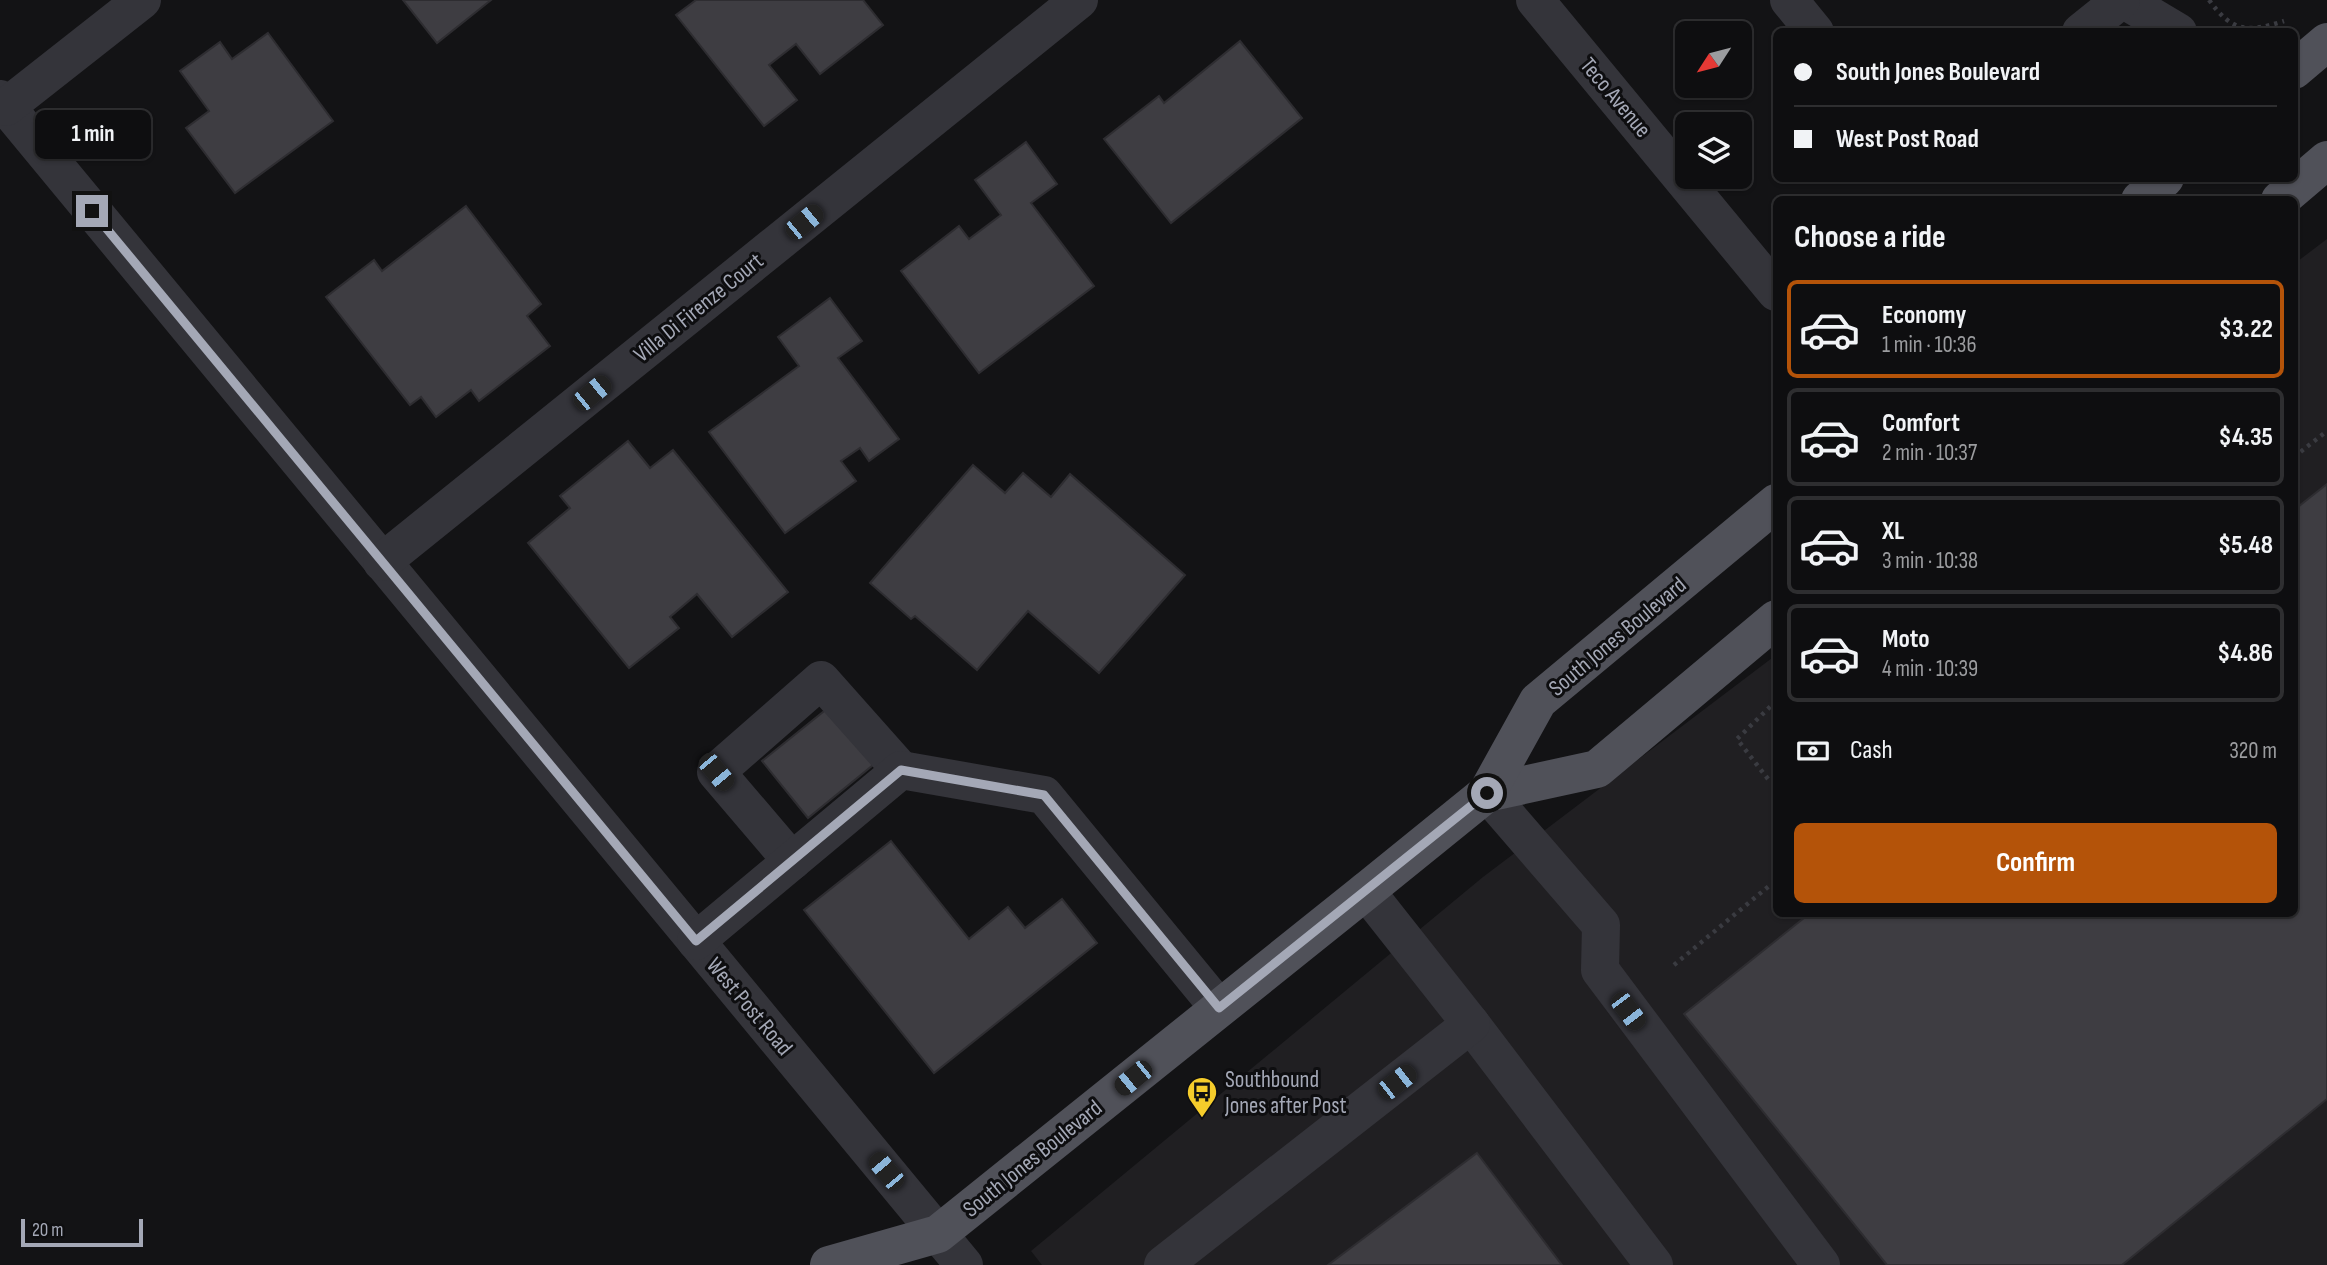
<!DOCTYPE html>
<meta charset="utf-8">
<style>
body{margin:0;font-family:"Sofia Sans Condensed",sans-serif;background:#171719;color:#f1f3f6;height:100vh;display:flex;flex-direction:column;font-size:26px;white-space:nowrap}
*{box-sizing:border-box;margin:0}
p{font-size:23px;color:#9b9c9f}
.icon{flex:none;width:38px;height:38px;fill:none;stroke:currentColor;stroke-width:2;stroke-linecap:round;stroke-linejoin:round}
.map{position:relative;flex:1;overflow:hidden}
.sheet{position:absolute;left:1773px;top:196px;width:525px;height:721px;display:flex;flex-direction:column;background:#0e0e10;border-radius:10px;box-shadow:0 2px 5px #0004,0 0 0 2px #2e2e30}
.sheet>*{flex:none}
.hud{position:absolute;left:1773px;top:28px;width:525px;height:154px;border-radius:10px;box-shadow:0 2px 5px #0004,0 0 0 2px #2e2e30;display:grid;align-content:center;height:154px;padding:0 21px;background:#0e0e10}
.needle{width:46px;rotate:234deg}
.fabs{position:absolute;left:1675px;top:21px;display:grid;gap:14px}
.fabs a{display:grid;place-items:center;width:77px;height:77px;border-radius:10px;background:#0e0e10;box-shadow:0 2px 5px #0004,0 0 0 2px #2e2e30;font-size:35px}
.scale{position:absolute;left:21px;bottom:18px;width:122px;box-sizing:border-box;padding-left:7px;border:4px solid #a4a8b6;border-top:0;font-size:19px;line-height:24px;white-space:nowrap;color:#a4a8b6;-webkit-text-stroke:5px #0e0e10;paint-order:stroke}
.end{position:absolute;width:32px;height:32px;margin:-16px;border:9px solid #a4a8b6;background:#111;box-shadow:0 0 0 4px #111}
.from{border-radius:50%}
.bubble{position:absolute;height:49px;border-radius:10px;background:#0e0e10;box-shadow:0 2px 5px #0004,0 0 0 2px #2e2e30;font-size:23px;font-weight:700;line-height:49px;text-align:center}
.car{position:absolute;width:21px;height:42px;margin:-21px -10px;border-radius:9px;box-shadow:0 0 5px 2px #0007;background:linear-gradient(#222 24%,#8ab4d8 0 40%,#222 0 76%,#8ab4d8 0 86%,#222 0)}
.hud b{display:flex;align-items:center;gap:24px;height:66px;font-size:26px}
.hud b+b{border-top:2px solid #2e2e30}
.hud i{width:18px;height:18px;background:#f1f3f6}
ul{padding:0;list-style:none}
li{display:flex;align-items:center;gap:21px;height:98px;margin:0 14px 10px;padding:0 7px;border:4px solid #2e2e30;border-radius:10px}
li div{flex:1}
li b{display:block;font-size:26px}
li em{font-style:normal;font-weight:700}
li.selected{border-color:#b45309}
li>.icon{width:63px;height:63px;stroke-width:1.5}
h2{padding:0 21px;font-size:32px;line-height:84px}
.pay{display:flex;align-items:center;gap:18px;height:77px;padding:0 21px;font-size:26px}
.pay p{margin-inline-start:auto}
.primary-button{display:flex;gap:14px;margin-top:auto;padding:14px 21px}
.primary-button a{flex:1;height:80px;border-radius:10px;background:#b45309;color:#fff;font-size:28px;font-weight:700;line-height:80px;text-align:center}
.map>svg:first-child{display:block}
</style>
<div class="map">
<svg width="2327" height="1265" viewBox="0 0 2327 1265">
<rect width="100%" height="100%" fill="#131315"/>
<path fill="#201f22" d="M 2327,239 L 2327,1265 L 1042,1265 L 1031,1251 L 1483,877 L 1776,655 L 1776,914 L 2294,914 L 2294,264 Z"/>
<g fill="#3e3d42" stroke="#2e2d31" stroke-width="2">
<path d="M 403,0 L 491,0 L 437,43 Z"/>
<path d="M 696,0 L 863,0 L 883,25 L 820,74 L 796,44 L 769,65 L 797,100 L 764,126 L 676,15 Z"/>
<path d="M 268,33 L 333,121 L 235,193 L 186,128 L 209,111 L 180,71 L 220,42 L 232,59 Z"/>
<path d="M 1240,41 L 1302,118 L 1171,223 L 1104,139 L 1159,96 L 1164,103 Z"/>
<path d="M 1026,142 L 1057,184 L 1031,203 L 1094,286 L 979,373 L 901,271 L 959,226 L 969,239 L 1001,215 L 975,180 Z"/>
<path d="M 466,206 L 541,304 L 527,316 L 550,346 L 479,401 L 471,390 L 436,417 L 421,397 L 410,405 L 326,297 L 374,260 L 382,271 Z"/>
<path d="M 830,298 L 862,341 L 838,358 L 899,439 L 869,461 L 860,448 L 841,461 L 856,481 L 785,533 L 709,432 L 799,366 L 778,337 Z"/>
<path d="M 628,441 L 650,468 L 673,450 L 788,592 L 732,637 L 697,594 L 670,617 L 679,628 L 629,668 L 528,543 L 570,508 L 560,496 Z"/>
<path d="M 973,465 L 1005,493 L 1023,473 L 1051,497 L 1070,474 L 1185,575 L 1099,673 L 1028,611 L 977,670 L 915,616 L 911,619 L 870,583 Z"/>
<path d="M 2327,484 L 2327,1099 L 2122,1265 L 1887,1265 L 1684,1014 L 1809,914 L 2294,914 L 2294,510 Z"/>
<path d="M 828,708 L 873,765 L 808,818 L 762,761 Z"/>
<path d="M 891,841 L 969,939 L 1008,907 L 1025,928 L 1062,899 L 1097,943 L 934,1073 L 804,910 Z"/>
<path d="M 1477,1153 L 1562,1265 L 1328,1265 Z"/>
</g>
<g fill="none" stroke-linecap="round" stroke-linejoin="round">
<g stroke="#3a3b41" stroke-width="4.5" stroke-dasharray="3.5 5" stroke-linecap="butt">
<path d="M 2209,0 C 2232,32 2247,33 2284,21"/>
<path d="M 2294,457 L 2327,431"/>
<path d="M 1768,779 L 1737,739 L 1776,701"/>
<path d="M 1674,965 L 1769,886 L 1776,885"/>
</g>
<g stroke="#34343a" stroke-width="38">
<path d="M 1535,0 L 1776,292"/>
<path d="M 1789,0 L 1815,32"/>
<path d="M 2124,0 L 2178,32"/>
<path d="M 2081,32 L 2121,0"/>
<path d="M 0,99 L 964,1265"/>
<path d="M 6,107 L 142,0"/>
<path d="M 382,562 L 1079,0"/>
<path d="M 1487,793 L 1601,925 L 1600,970 L 1821,1265"/>
<path d="M 792,861 L 716,772 L 821,680 L 901,770"/>
<path d="M 696,941 L 901,770 L 1044,795 L 1219,1008"/>
<path d="M 1471,1024 L 1654,1265"/>
<path d="M 1163,1265 L 1471,1024 L 1366,891"/>
</g>
<g stroke="#505159" stroke-width="38">
<path d="M 2294,70 L 2327,42"/>
<path d="M 2140,200 L 2165,178"/>
<path d="M 2280,200 L 2327,160"/>
<path d="M 1487,793 L 1597,769 L 1776,619"/>
<path d="M 829,1265 L 938,1234 L 1366,891 L 1487,793 L 1538,701 L 1776,503"/>
</g>
</g>
<g fill="none" stroke-linecap="round" stroke-linejoin="round">
<path stroke="#a4a8b6" stroke-width="9" d="M 92,211 L 696,941 L 901,770 L 1044,795 L 1219,1008 L 1487,793"/>
</g>
<defs>
<g id="bus-pin" transform="scale(1.575)"><path d="M0 17L-7.5 6A9.5 9.5 0 1 1 7.5 6Z" fill="#f5cc2b" stroke="#0e0e10"/><path d="M-5-6H5V4H4V6H2V4H-2V6H-4V4H-5ZM-3.5-4V0h7V-4ZM-3.5 1.2v1.5H-2V1.2ZM2 1.2v1.5H3.5V1.2Z" fill="#111"/></g>
</defs>
<g fill-rule="evenodd">
<use href="#bus-pin" x="1202" y="1092"/>
</g>
<g text-anchor="middle" stroke-width="6" stroke-linejoin="round" paint-order="stroke">
<g font-size="23" fill="#a4a8b6" stroke="#0e0e10">
<text transform="translate(1616 97) rotate(50)" y="8">Teco Avenue</text>
<text transform="translate(698 307) rotate(-39)" y="8">Villa Di Firenze Court</text>
<text transform="translate(1617 636) rotate(-40)" y="8">South Jones Boulevard</text>
<text transform="translate(750 1006) rotate(50)" y="8">West Post Road</text>
<text transform="translate(1032 1158) rotate(-39)" y="8">South Jones Boulevard</text>
</g>
<g font-size="23" fill="#a4a8b6" stroke="#0e0e10" text-anchor="start">
<text x="1225" y="1087">Southbound<tspan x="1225" dy="26">Jones after Post</tspan></text>
</g>
</g>
</svg>
<div class="fabs">
<a><svg class="needle" viewBox="-14 -14 28 28"><path d="M0-13l5 13h-10z" fill="#e53935"/><path d="M0 13l5-13h-10z" fill="#9b9c9f"/></svg></a>
<a><svg class="icon" aria-label="layers" viewBox="0 0 24 24"><path d="M12 4l9 5-9 5-9-5zM3 14l9 5 9-5"/></svg></a>
</div>
<div class="scale">20 m</div>
<i class="end from" style="left:1487px;top:793px"></i>
<i class="end" style="left:92px;top:211px"></i>
<div class="bubble" style="left:35px;top:110px;width:116px">1 min</div>
<i class="car" style="left:804px;top:222px;rotate:51deg"></i>
<i class="car" style="left:592px;top:393px;rotate:51deg"></i>
<i class="car" style="left:716px;top:772px;rotate:140deg"></i>
<i class="car" style="left:1628px;top:1011px;rotate:143deg"></i>
<i class="car" style="left:1133px;top:1078px;rotate:231deg"></i>
<i class="car" style="left:1397px;top:1082px;rotate:52deg"></i>
<i class="car" style="left:886px;top:1171px;rotate:320deg"></i>
<div class="hud">
<b><i class="from"></i>South Jones Boulevard</b>
<b><i></i>West Post Road</b>
</div>
<section class="sheet">
<h2>Choose a ride</h2>
<ul>
<li class="selected"><svg class="icon" aria-label="car" viewBox="0 0 24 24"><path d="M5 17H2v-5l4-1 3-4h7l3 4 3 1v5h-3M9 17h6M6 11h13"/><circle cx="7" cy="17" r="2"/><circle cx="17" cy="17" r="2"/></svg><div><b>Economy</b><p>1 min · 10:36</p></div><em>$3.22</em></li>
<li><svg class="icon" aria-label="car" viewBox="0 0 24 24"><path d="M5 17H2v-5l4-1 3-4h7l3 4 3 1v5h-3M9 17h6M6 11h13"/><circle cx="7" cy="17" r="2"/><circle cx="17" cy="17" r="2"/></svg><div><b>Comfort</b><p>2 min · 10:37</p></div><em>$4.35</em></li>
<li><svg class="icon" aria-label="car" viewBox="0 0 24 24"><path d="M5 17H2v-5l4-1 3-4h7l3 4 3 1v5h-3M9 17h6M6 11h13"/><circle cx="7" cy="17" r="2"/><circle cx="17" cy="17" r="2"/></svg><div><b>XL</b><p>3 min · 10:38</p></div><em>$5.48</em></li>
<li><svg class="icon" aria-label="car" viewBox="0 0 24 24"><path d="M5 17H2v-5l4-1 3-4h7l3 4 3 1v5h-3M9 17h6M6 11h13"/><circle cx="7" cy="17" r="2"/><circle cx="17" cy="17" r="2"/></svg><div><b>Moto</b><p>4 min · 10:39</p></div><em>$4.86</em></li>
</ul>
<div class="pay"><svg class="icon" aria-label="cash" viewBox="0 0 24 24"><path d="M3 7h18v10H3z"/><circle cx="12" cy="12" r="2"/></svg>Cash<p>320 m</p></div>
<div class="primary-button"><a>Confirm</a></div>
</section>
</div>
